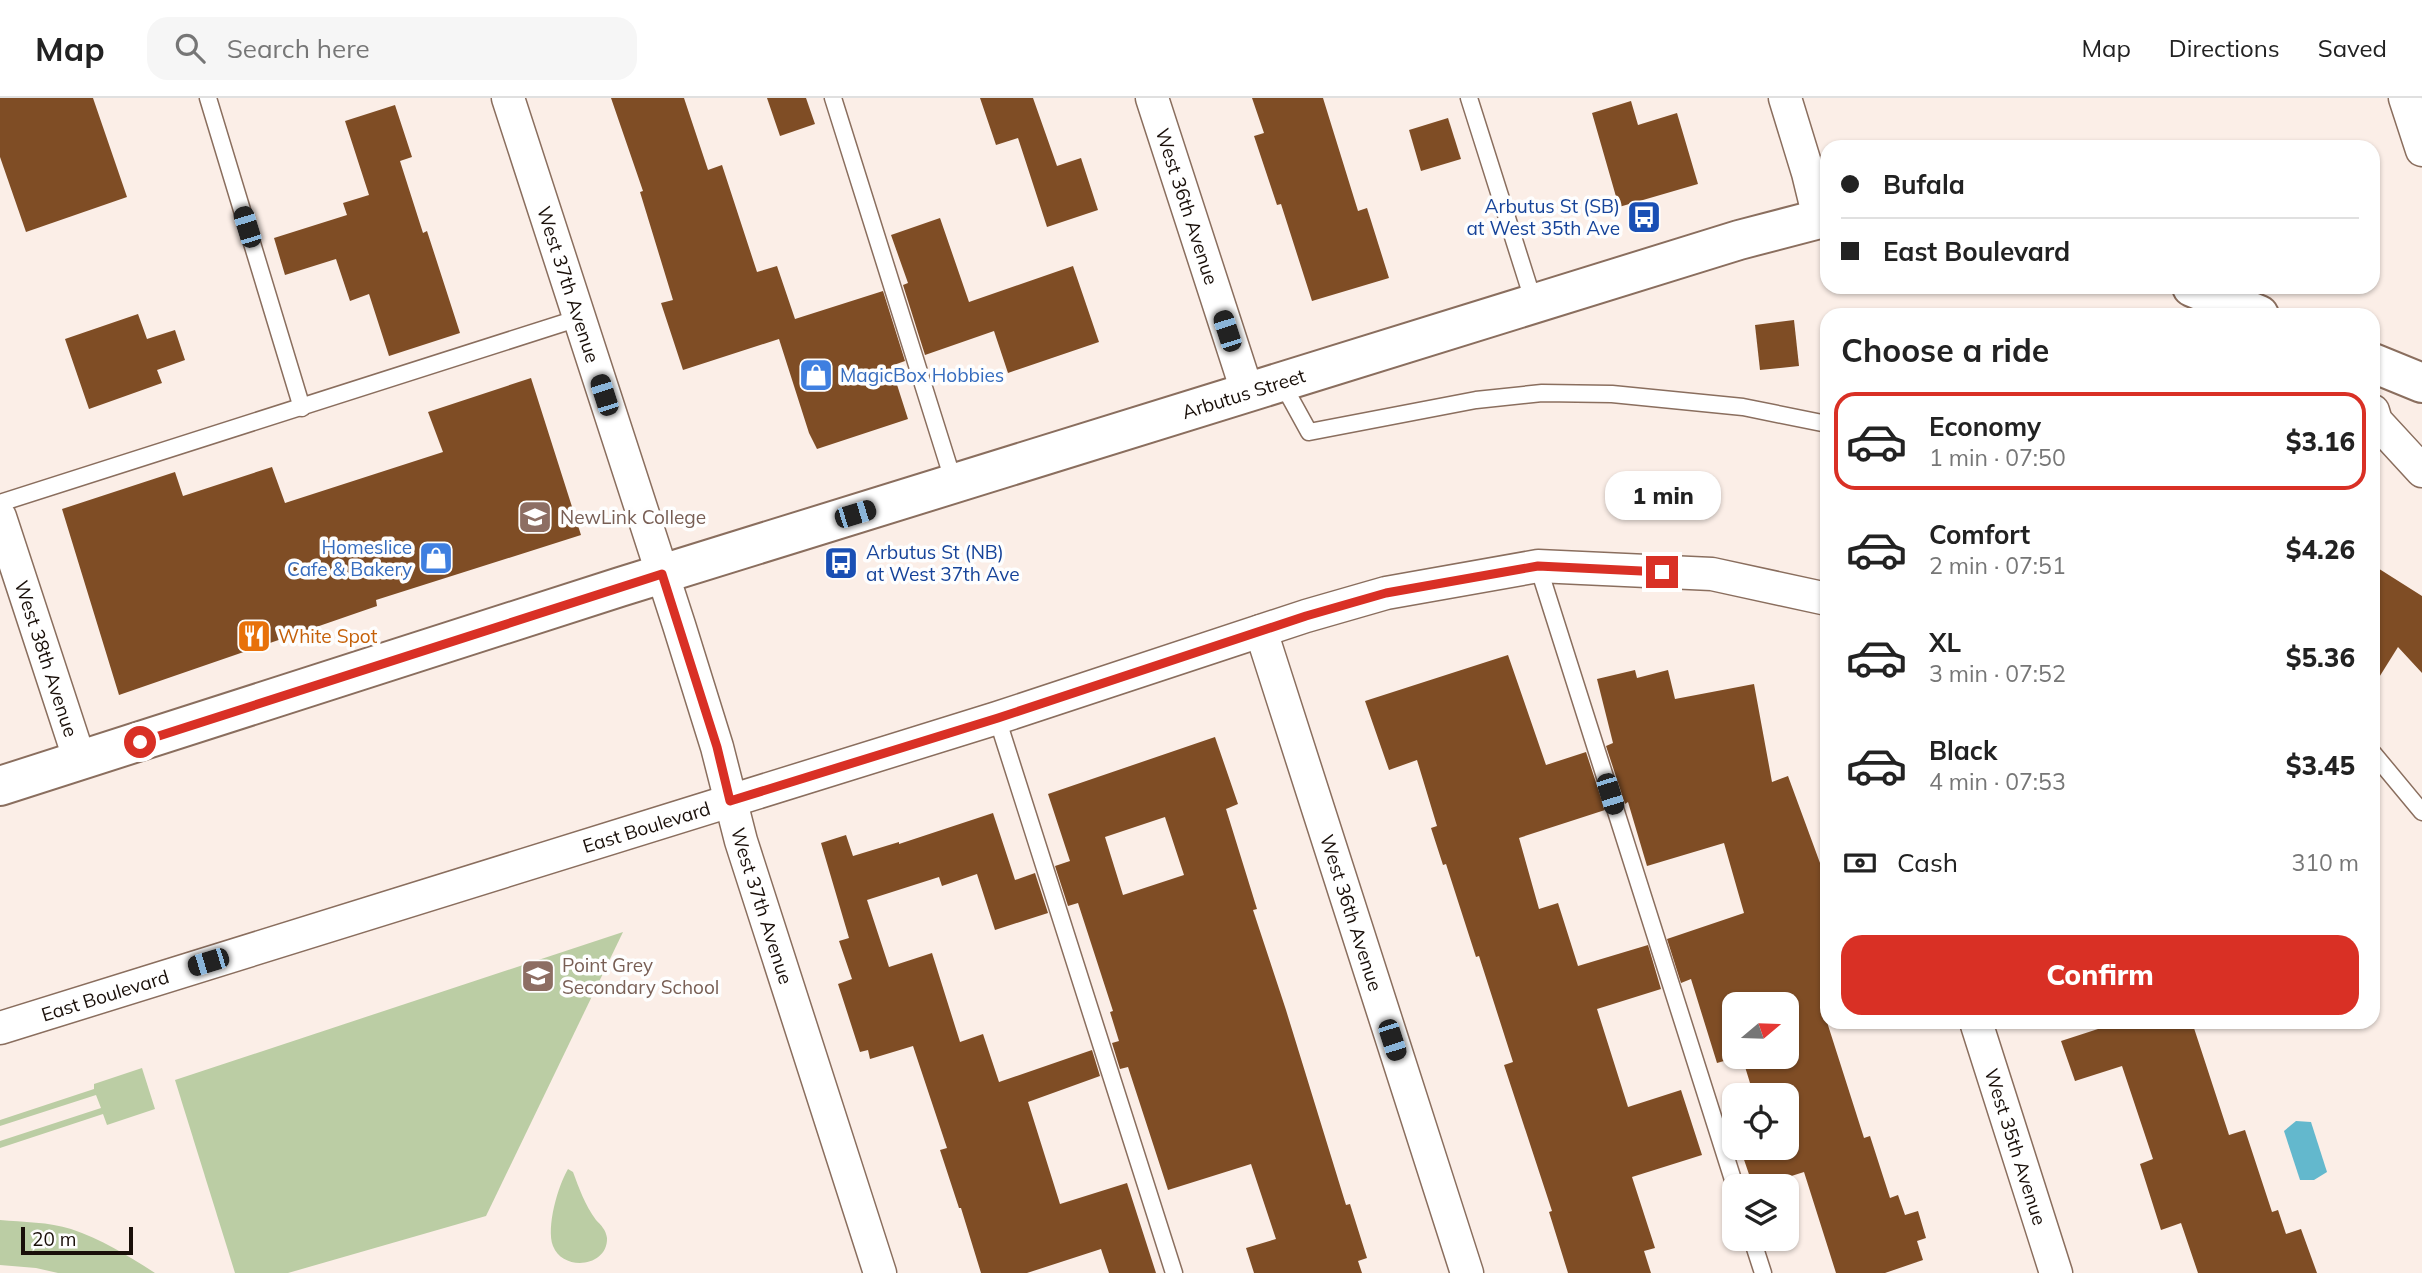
<!DOCTYPE html>
<meta charset="utf-8">
<style>
body{margin:0;font-family:Mulish,sans-serif;background:#f6f6f6;color:#222;height:100vh;display:flex;flex-direction:column;font-size:26px;white-space:nowrap}
*{box-sizing:border-box;margin:0}
p{font-size:23px;color:#767676}
.icon{flex:none;width:38px;height:38px;fill:none;stroke:currentColor;stroke-width:2;stroke-linecap:round;stroke-linejoin:round}
.map{position:relative;flex:1;overflow:hidden}
.panel{position:absolute;left:1820px;top:210px;width:560px;height:721px;display:flex;flex-direction:column;background:#fff;border-radius:21px;box-shadow:0 2px 5px #0004}
.panel>*{flex:none}
.banner{position:absolute;left:1820px;top:42px;width:560px;height:154px;border-radius:21px;box-shadow:0 2px 5px #0004;display:grid;align-content:center;height:154px;padding:0 21px;background:#fff}
.needle{width:46px;rotate:71deg}
.fabs{position:absolute;left:1722px;top:894px;display:grid;gap:14px}
.fabs a{display:grid;place-items:center;width:77px;height:77px;border-radius:14px;background:#fff;box-shadow:0 2px 5px #0004;font-size:35px}
.scale{position:absolute;left:21px;bottom:18px;width:112px;box-sizing:border-box;padding-left:7px;border:4px solid #190f09;border-top:0;font-size:19px;line-height:24px;white-space:nowrap;color:#190f09;-webkit-text-stroke:5px #fefefe;paint-order:stroke}
.end{position:absolute;width:32px;height:32px;margin:-16px;border:9px solid #d93025;background:#fff;box-shadow:0 0 0 4px #fff}
.from{border-radius:50%}
.bubble{position:absolute;height:49px;border-radius:21px;background:#fff;box-shadow:0 2px 5px #0004;font-size:23px;font-weight:800;line-height:49px;text-align:center}
.car{position:absolute;width:21px;height:42px;margin:-21px -10px;border-radius:9px;box-shadow:0 0 5px 2px #0007;background:linear-gradient(#222 24%,#8ab4d8 0 40%,#222 0 76%,#8ab4d8 0 86%,#222 0)}
.banner b{display:flex;align-items:center;gap:24px;height:66px;font-size:26px}
.banner b+b{border-top:2px solid #e0e0e0}
.banner i{width:18px;height:18px;background:#222}
ul{padding:0;list-style:none}
li{display:flex;align-items:center;gap:21px;height:98px;margin:0 14px 10px;padding:0 7px;border:4px solid transparent;border-radius:21px}
li div{flex:1}
li b{display:block;font-size:26px}
li em{font-style:normal;font-weight:800}
li.current{border-color:#d93025}
li>.icon{width:63px;height:63px;stroke-width:1.5}
h2{padding:0 21px;font-size:32px;line-height:84px}
.pay{display:flex;align-items:center;gap:18px;height:77px;padding:0 21px;font-size:26px}
.pay p{margin-inline-start:auto}
.button{display:flex;gap:14px;margin-top:auto;padding:14px 21px}
.button a{flex:1;height:80px;border-radius:21px;background:#d93025;color:#fff;font-size:28px;font-weight:800;line-height:80px;text-align:center}
header{display:flex;align-items:center;gap:42px;box-sizing:border-box;height:98px;padding:0 35px;background:#fff;border-bottom:2px solid #e0e0e0}
header strong{font-size:33px}
nav{display:flex;gap:38px;margin-inline-start:auto;font-size:24px}
.search{width:490px;height:63px;background:#f6f6f6;display:flex;align-items:center;gap:18px;box-sizing:border-box;padding:0 24px;border-radius:21px;color:#767676;font-size:26px}
.map>svg:first-child{display:block}
</style>
<header>
<strong>Map</strong>
<div class="search"><svg class="icon" aria-label="search" viewBox="0 0 24 24"><circle cx="10" cy="10" r="6"/><path d="M15 15l6 6"/></svg>Search here</div>
<nav><a>Map</a><a>Directions</a><a>Saved</a></nav>
</header>
<div class="map">
<svg width="2422" height="1175" viewBox="0 0 2422 1175">
<rect width="100%" height="100%" fill="#fbeee7"/>
<g fill="#bbcda4">
<path d="M 623,834 L 486,1118 L 288,1175 L 235,1175 L 175,982 Z"/>
<path d="M 142,970 L 155,1011 L 107,1027 L 103,1016 L 0,1050 L 0,1043 L 101,1010 L 96,997 L 0,1028 L 0,1022 L 94,991 L 94,986 Z"/>
<path d="M 568,1071 L 573,1074 C 579,1090 585,1107 596,1122 C 601,1127 606,1132 607,1140 C 608,1169 563,1174 553,1148 C 546,1129 558,1088 568,1071 Z"/>
<path d="M 0,1122 C 23,1124 49,1124 71,1131 C 101,1141 129,1158 155,1175 L 58,1175 L 36,1170 L 0,1167 Z"/>
</g>
<path fill="#63b8cd" d="M 2296,1023 L 2311,1024 L 2327,1074 L 2314,1082 L 2300,1082 L 2284,1033 Z"/>
<g fill="#7f4d25" fill-rule="evenodd">
<path d="M 0,0 L 93,0 L 127,99 L 26,134 L 0,59 Z"/>
<path d="M 611,0 L 684,0 L 708,72 L 722,67 L 757,174 L 777,168 L 795,221 L 883,193 L 905,263 L 891,268 L 908,321 L 817,351 L 809,335 L 779,241 L 683,272 L 661,205 L 673,202 L 640,94 L 643,93 Z"/>
<path d="M 767,0 L 806,0 L 815,26 L 780,38 Z"/>
<path d="M 980,0 L 1033,0 L 1057,68 L 1081,60 L 1098,112 L 1047,129 L 1018,40 L 996,47 Z"/>
<path d="M 1252,0 L 1323,0 L 1358,113 L 1367,110 L 1389,180 L 1312,203 L 1281,106 L 1277,107 L 1254,38 L 1264,35 Z"/>
<path d="M 1631,3 L 1638,27 L 1677,15 L 1698,86 L 1619,109 L 1592,15 Z"/>
<path d="M 395,7 L 412,59 L 400,63 L 423,135 L 427,133 L 460,235 L 389,258 L 369,196 L 350,203 L 336,161 L 285,177 L 274,140 L 347,117 L 343,105 L 369,97 L 345,23 Z"/>
<path d="M 1448,20 L 1461,61 L 1421,73 L 1409,32 Z"/>
<path d="M 940,120 L 969,204 L 1073,168 L 1099,244 L 1008,275 L 994,233 L 925,257 L 903,187 L 908,185 L 891,137 Z"/>
<path d="M 138,216 L 147,241 L 175,232 L 185,262 L 157,272 L 162,285 L 89,311 L 65,241 Z"/>
<path d="M 1794,222 L 1799,268 L 1760,272 L 1755,227 Z"/>
<path d="M 531,280 L 581,437 L 376,502 L 377,508 L 119,597 L 62,411 L 175,374 L 183,398 L 272,369 L 285,405 L 443,354 L 428,314 Z"/>
<path d="M 2373,467 L 2422,498 L 2422,575 L 2398,549 L 2373,589 Z"/>
<path d="M 1508,557 L 1546,667 L 1586,654 L 1605,712 L 1519,740 L 1539,811 L 1558,805 L 1578,868 L 1648,847 L 1661,891 L 1597,911 L 1628,1009 L 1681,992 L 1702,1057 L 1632,1079 L 1655,1150 L 1644,1153 L 1651,1175 L 1568,1175 L 1549,1114 L 1552,1113 L 1504,967 L 1513,964 L 1479,858 L 1476,859 L 1446,766 L 1443,767 L 1431,730 L 1437,728 L 1417,662 L 1389,672 L 1365,603 Z"/>
<path d="M 1635,572 L 1637,580 L 1668,572 L 1675,601 L 1754,586 L 1772,684 L 1788,678 L 1827,784 L 1827,924 L 1864,1040 L 1870,1038 L 1890,1100 L 1898,1097 L 1905,1117 L 1918,1113 L 1926,1140 L 1917,1143 L 1923,1162 L 1885,1175 L 1836,1175 L 1804,1074 L 1760,1088 L 1753,1088 L 1740,1050 L 1787,1050 L 1787,998 L 1754,998 L 1742,959 L 1787,959 L 1787,906 L 1734,906 L 1734,959 L 1738,959 L 1717,965 L 1691,881 L 1681,885 L 1667,841 L 1744,815 L 1724,745 L 1647,768 L 1628,704 L 1625,706 L 1606,648 L 1613,645 L 1597,581 Z"/>
<path d="M 1215,639 L 1238,706 L 1226,711 L 1257,811 L 1253,812 L 1286,912 L 1346,1107 L 1350,1106 L 1367,1160 L 1358,1163 L 1362,1175 L 1254,1175 L 1246,1150 L 1276,1141 L 1251,1066 L 1168,1092 L 1128,969 L 1120,971 L 1112,945 L 1119,943 L 1110,914 L 1113,913 L 1078,805 L 1068,808 L 1055,768 L 1070,763 L 1048,696 ZM 1165,719 L 1184,777 L 1123,797 L 1105,739 Z"/>
<path d="M 993,715 L 1015,782 L 1035,775 L 1048,815 L 995,832 L 977,776 L 942,788 L 939,779 L 867,802 L 889,869 L 932,855 L 960,944 L 983,936 L 999,984 L 1092,952 L 1100,978 L 1028,1004 L 1060,1106 L 1127,1085 L 1156,1175 L 1109,1175 L 1101,1151 L 1027,1175 L 981,1175 L 961,1110 L 959,1110 L 940,1052 L 947,1050 L 913,948 L 870,961 L 868,952 L 860,954 L 838,886 L 852,881 L 839,843 L 849,840 L 821,745 L 846,737 L 853,758 L 899,744 L 899,746 Z"/>
<path d="M 2096,924 L 2192,924 L 2229,1037 L 2245,1032 L 2272,1114 L 2278,1112 L 2286,1136 L 2301,1131 L 2317,1175 L 2198,1175 L 2181,1125 L 2161,1132 L 2140,1066 L 2153,1061 L 2122,968 L 2075,983 L 2061,943 L 2098,931 Z"/>
</g>
<g fill="none" stroke-linecap="round" stroke-linejoin="round">
<g stroke="#8a6e5e" stroke-width="19">
<g id="service">
<path d="M 208,0 L 302,310"/>
<path d="M 833,0 L 954,385"/>
<path d="M 1469,0 L 1534,205"/>
<path d="M 1282,285 L 1309,334 L 1476,302 L 1542,295 L 1612,296 L 1743,309 L 1827,326"/>
<path d="M 0,405 L 579,220"/>
<path d="M 1538,468 L 1735,1088"/>
<path d="M 997,620 L 1174,1175"/>
<path d="M 2373,655 L 2422,714"/>
<path d="M 1752,1141 L 1763,1175"/>
</g>
</g>
<g stroke="#8a6e5e" stroke-width="35">
<g id="minor">
<path id="s1" d="M 508,0 L 679,527 L 717,649 L 741,743 L 880,1175"/>
<path id="s2" d="M 1152,0 L 1248,296"/>
<path d="M 1785,0 L 1808,75 L 1819,120"/>
<path d="M 2405,0 L 2422,52"/>
<path d="M 2373,313 L 2376,323 L 2422,373"/>
<path id="s3" d="M 0,419 L 80,663"/>
<path id="s4" d="M 1261,533 L 1467,1175"/>
<path id="s5" d="M 1976,924 L 2056,1175"/>
<path id="s6" d="M 0,930 L 997,620 L 1306,518 L 1386,495 L 1538,468 L 1712,476 L 1827,501"/>
</g>
</g>
<g stroke="#8a6e5e" stroke-width="42">
<g id="secondary">
<path d="M 2192,189 L 2259,217"/>
<path d="M 2373,265 L 2422,285"/>
<path id="s7" d="M 0,688 L 620,489 L 1739,142 L 1827,119"/>
</g>
</g>
<use href="#service" stroke="#fff" stroke-width="16"/>
<use href="#minor" stroke="#fff" stroke-width="32"/>
<use href="#secondary" stroke="#fff" stroke-width="38"/>
</g>
<g fill="none" stroke-linecap="round" stroke-linejoin="round">
<path stroke="#d93025" stroke-width="9" d="M 140,644 L 662,476 L 717,649 L 730,703 L 998,620 L 1306,518 L 1386,495 L 1538,468 L 1662,474"/>
</g>
<defs>
<g id="bus-square" transform="scale(1.75)"><rect x="-9" y="-9" width="18" height="18" rx="4" fill="#1a4fb4" stroke="#fefefe"/><path d="M-5-6H5V4H4V6H2V4H-2V6H-4V4H-5ZM-3.5-4V0h7V-4ZM-3.5 1.2v1.5H-2V1.2ZM2 1.2v1.5H3.5V1.2Z" fill="#fff"/></g>
<g id="shop-square" transform="scale(1.75)"><rect x="-9" y="-9" width="18" height="18" rx="4" fill="#3f7fe0" stroke="#fefefe"/><path d="M-5-2.5h2.3a2.7 3.5 0 0 1 5.4 0H5L5.5 6h-11ZM-1.5-2.5h3a1.5 2.3 0 0 0-3 0Z" fill="#fff"/></g>
<g id="university-square" transform="scale(1.75)"><rect x="-9" y="-9" width="18" height="18" rx="4" fill="#8d6e63" stroke="#fefefe"/><path d="M0-5L7-2L0 1L-7-2ZM-4 1L0 2.5L4 1V4Q0 6-4 4Z" fill="#fff"/></g>
<g id="restaurant-square" transform="scale(1.75)"><rect x="-9" y="-9" width="18" height="18" rx="4" fill="#e8710a" stroke="#fefefe"/><path d="M-5-6h1v4h1v-4h1v4h1v-4h1v5L-1.5 .5V6h-2V.5L-5-1ZM5-6V6H3V1.5H1.5Q1.5-4 5-6Z" fill="#fff"/></g>
<g id="school-square" transform="scale(1.75)"><rect x="-9" y="-9" width="18" height="18" rx="4" fill="#8d6e63" stroke="#fefefe"/><path d="M0-5L7-2L0 1L-7-2ZM-4 1L0 2.5L4 1V4Q0 6-4 4Z" fill="#fff"/></g>
</defs>
<g fill-rule="evenodd">
<use href="#bus-square" x="1644" y="119"/>
<use href="#shop-square" x="816" y="277"/>
<use href="#university-square" x="535" y="419"/>
<use href="#shop-square" x="436" y="460"/>
<use href="#bus-square" x="841" y="465"/>
<use href="#restaurant-square" x="254" y="538"/>
<use href="#school-square" x="538" y="878"/>
</g>
<g text-anchor="middle" stroke-width="7" stroke-linejoin="round" paint-order="stroke">
<g font-size="19" fill="#190f09" stroke="#fefefe">
<text dy="7" stroke="none"><textPath href="#s2" startOffset="114">West 36th Avenue</textPath></text>
<text dy="7" stroke="none"><textPath href="#s1" startOffset="196">West 37th Avenue</textPath></text>
<text dy="7" stroke="none"><textPath href="#s7" startOffset="1304">Arbutus Street</textPath></text>
<text dy="7" stroke="none"><textPath href="#s3" startOffset="149">West 38th Avenue</textPath></text>
<text dy="7" stroke="none"><textPath href="#s6" startOffset="677">East Boulevard</textPath></text>
<text dy="7" stroke="none"><textPath href="#s1" startOffset="847">West 37th Avenue</textPath></text>
<text dy="7" stroke="none"><textPath href="#s4" startOffset="296">West 36th Avenue</textPath></text>
<text dy="7" stroke="none"><textPath href="#s6" startOffset="110">East Boulevard</textPath></text>
<text dy="7" stroke="none"><textPath href="#s5" startOffset="131">West 35th Avenue</textPath></text>
</g>
<g font-size="19" fill="#164399" stroke="#fefefe" text-anchor="end">
<text x="1620" y="115">Arbutus St (SB)<tspan x="1620" dy="22">at West 35th Ave</tspan></text>
<text x="866" y="461" text-anchor="start">Arbutus St (NB)<tspan x="866" dy="22">at West 37th Ave</tspan></text>
</g>
<g font-size="19" fill="#366cbe" stroke="#fefefe" text-anchor="start">
<text x="840" y="284">MagicBox Hobbies</text>
<text x="412" y="456" text-anchor="end">Homeslice<tspan x="412" dy="22">Cafe &amp; Bakery</tspan></text>
</g>
<g font-size="19" fill="#785e54" stroke="#fefefe" text-anchor="start">
<text x="560" y="426">NewLink College</text>
<text x="562" y="874">Point Grey<tspan x="562" dy="22">Secondary School</tspan></text>
</g>
<g font-size="19" fill="#c56008" stroke="#fefefe" text-anchor="start">
<text x="278" y="545">White Spot</text>
</g>
</g>
</svg>
<div class="fabs">
<a><svg class="needle" viewBox="-14 -14 28 28"><path d="M0-13l5 13h-10z" fill="#e53935"/><path d="M0 13l5-13h-10z" fill="#767676"/></svg></a>
<a><svg class="icon" aria-label="locate" viewBox="0 0 24 24"><circle cx="12" cy="12" r="6"/><path d="M12 2v4M12 18v4M2 12h4M18 12h4"/></svg></a>
<a><svg class="icon" aria-label="layers" viewBox="0 0 24 24"><path d="M12 4l9 5-9 5-9-5zM3 14l9 5 9-5"/></svg></a>
</div>
<div class="scale">20 m</div>
<i class="end from" style="left:140px;top:644px"></i>
<i class="end" style="left:1662px;top:474px"></i>
<div class="bubble" style="left:1605px;top:373px;width:116px">1 min</div>
<i class="car" style="left:247px;top:129px;rotate:343deg"></i>
<i class="car" style="left:1227px;top:233px;rotate:342deg"></i>
<i class="car" style="left:604px;top:297px;rotate:342deg"></i>
<i class="car" style="left:855px;top:416px;rotate:73deg"></i>
<i class="car" style="left:1610px;top:696px;rotate:163deg"></i>
<i class="car" style="left:208px;top:864px;rotate:253deg"></i>
<i class="car" style="left:1392px;top:942px;rotate:162deg"></i>
<div class="banner">
<b><i class="from"></i>Bufala</b>
<b><i></i>East Boulevard</b>
</div>
<section class="panel">
<h2>Choose a ride</h2>
<ul>
<li class="current"><svg class="icon" aria-label="car" viewBox="0 0 24 24"><path d="M5 17H2v-5l4-1 3-4h7l3 4 3 1v5h-3M9 17h6M6 11h13"/><circle cx="7" cy="17" r="2"/><circle cx="17" cy="17" r="2"/></svg><div><b>Economy</b><p>1 min · 07:50</p></div><em>$3.16</em></li>
<li><svg class="icon" aria-label="car" viewBox="0 0 24 24"><path d="M5 17H2v-5l4-1 3-4h7l3 4 3 1v5h-3M9 17h6M6 11h13"/><circle cx="7" cy="17" r="2"/><circle cx="17" cy="17" r="2"/></svg><div><b>Comfort</b><p>2 min · 07:51</p></div><em>$4.26</em></li>
<li><svg class="icon" aria-label="car" viewBox="0 0 24 24"><path d="M5 17H2v-5l4-1 3-4h7l3 4 3 1v5h-3M9 17h6M6 11h13"/><circle cx="7" cy="17" r="2"/><circle cx="17" cy="17" r="2"/></svg><div><b>XL</b><p>3 min · 07:52</p></div><em>$5.36</em></li>
<li><svg class="icon" aria-label="car" viewBox="0 0 24 24"><path d="M5 17H2v-5l4-1 3-4h7l3 4 3 1v5h-3M9 17h6M6 11h13"/><circle cx="7" cy="17" r="2"/><circle cx="17" cy="17" r="2"/></svg><div><b>Black</b><p>4 min · 07:53</p></div><em>$3.45</em></li>
</ul>
<div class="pay"><svg class="icon" aria-label="cash" viewBox="0 0 24 24"><path d="M3 7h18v10H3z"/><circle cx="12" cy="12" r="2"/></svg>Cash<p>310 m</p></div>
<div class="button"><a>Confirm</a></div>
</section>
</div>
